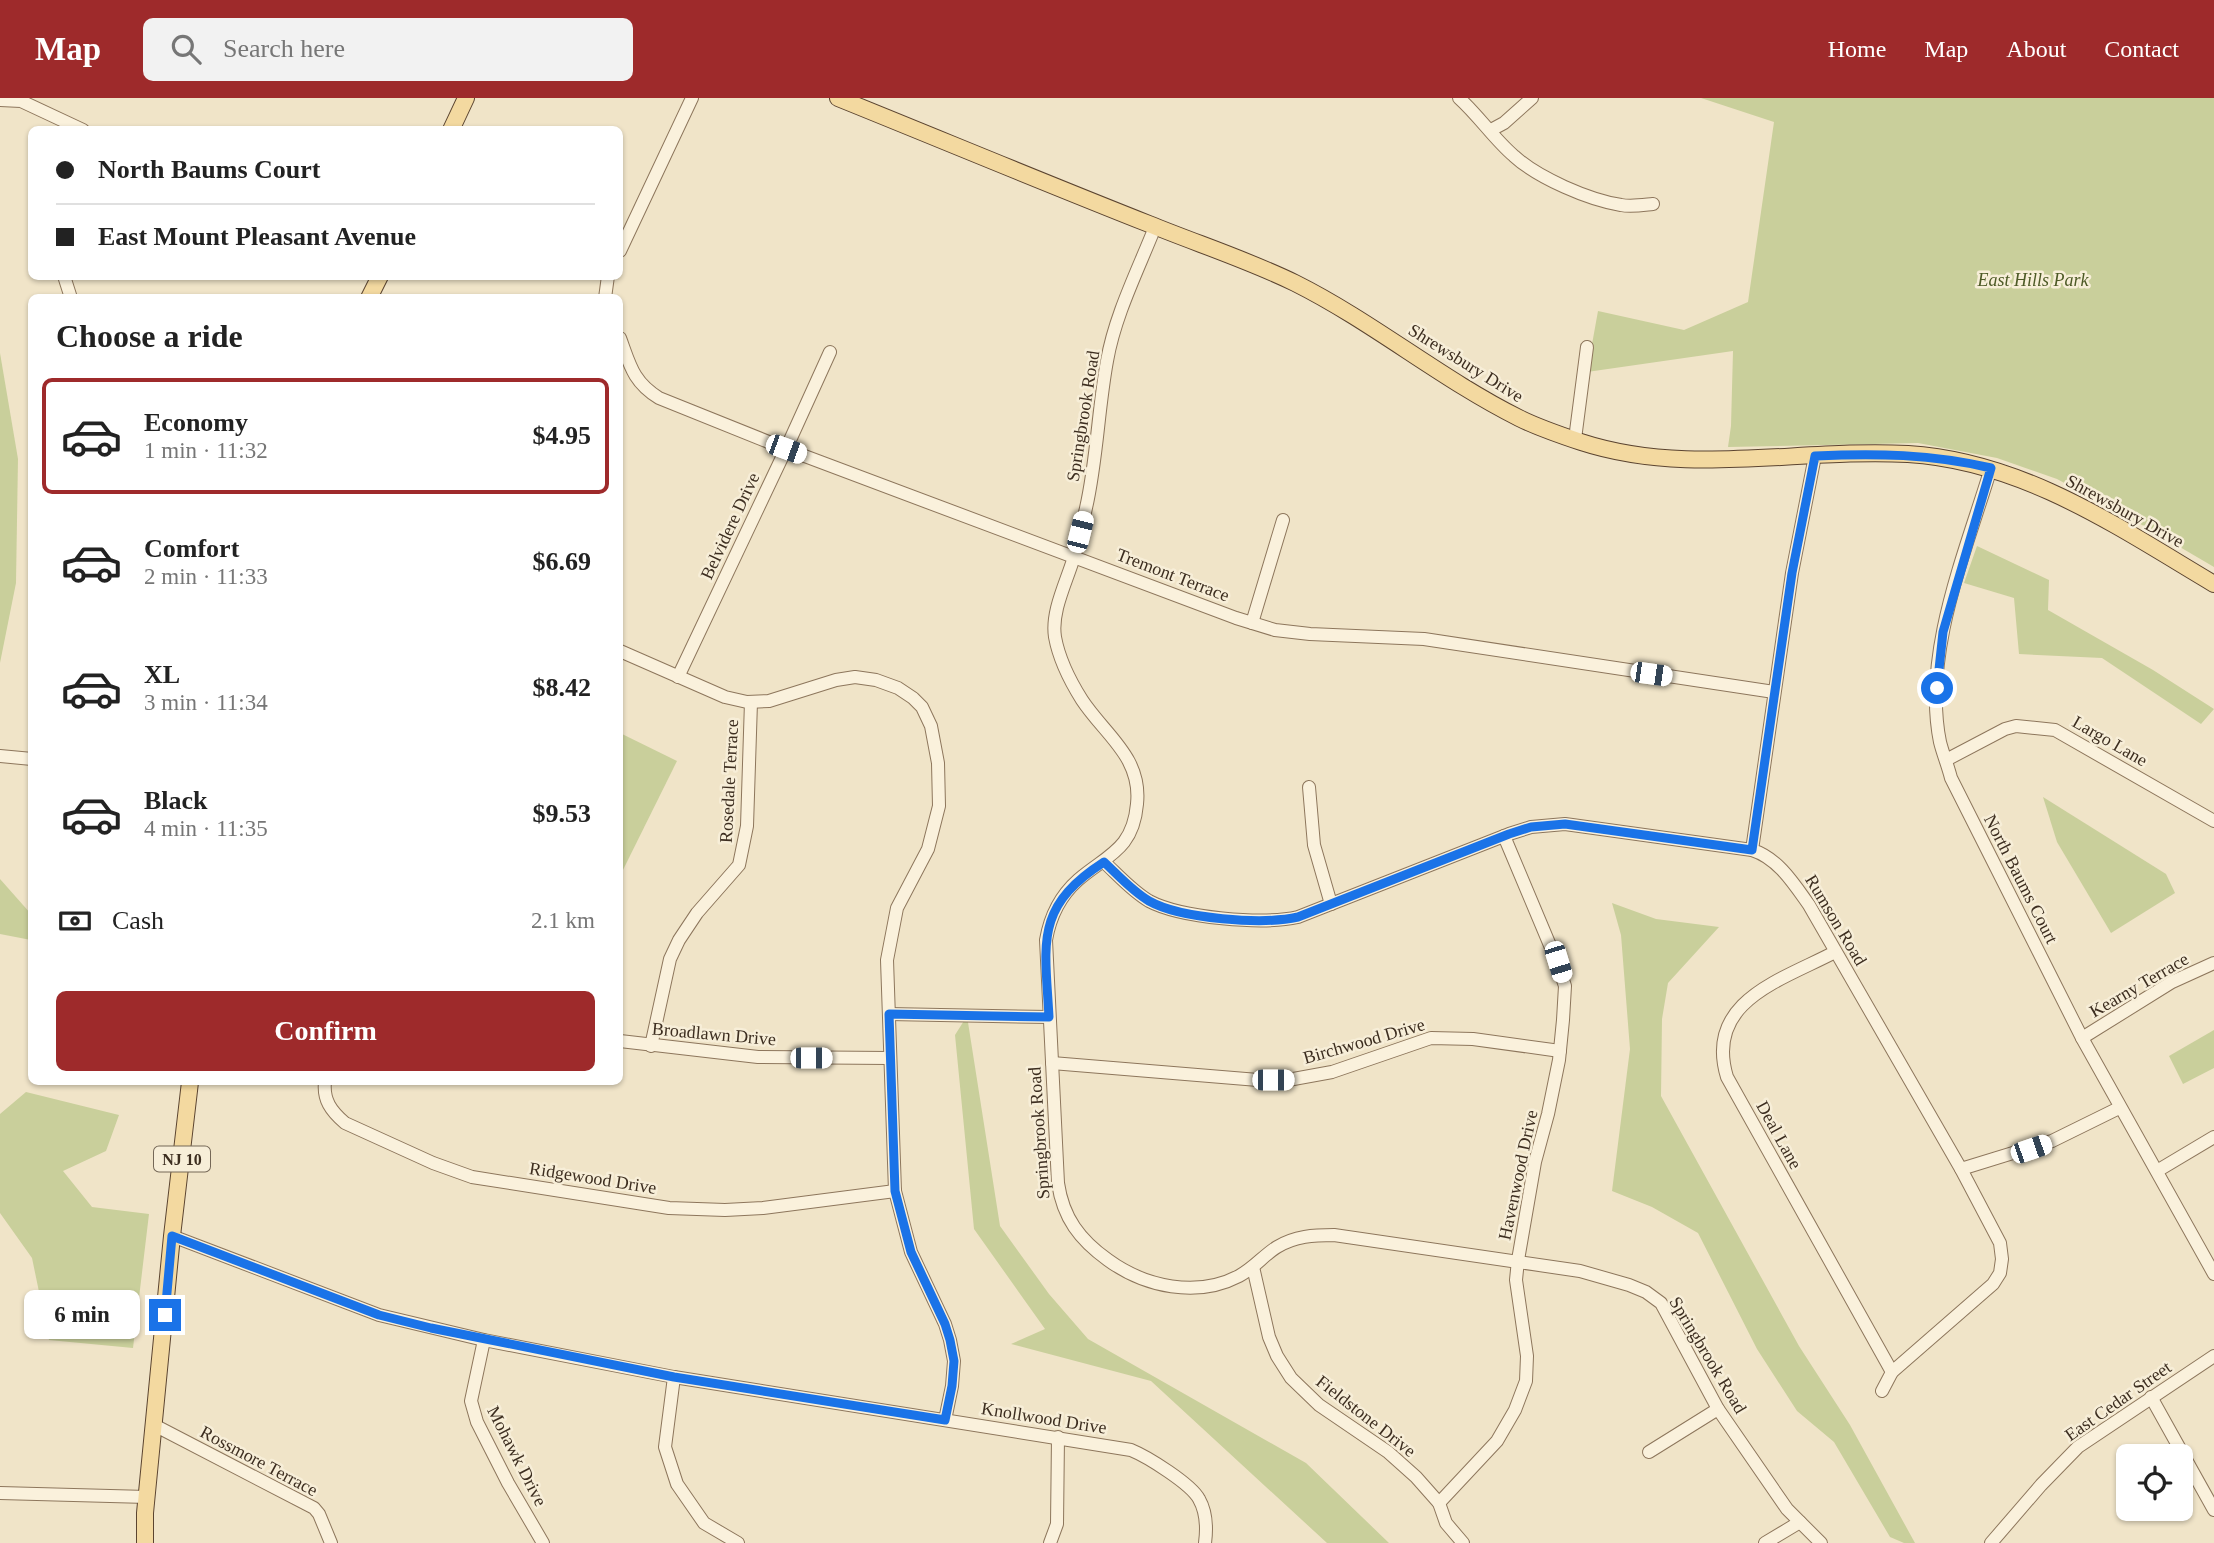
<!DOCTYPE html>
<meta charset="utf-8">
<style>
body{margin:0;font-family:"Times New Roman",serif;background:#f2f2f2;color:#222;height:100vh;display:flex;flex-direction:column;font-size:26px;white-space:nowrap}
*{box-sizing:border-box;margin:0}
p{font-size:23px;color:#767676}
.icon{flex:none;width:38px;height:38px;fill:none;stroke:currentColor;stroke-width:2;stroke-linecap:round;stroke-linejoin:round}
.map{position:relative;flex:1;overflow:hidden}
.details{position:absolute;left:28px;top:196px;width:595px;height:791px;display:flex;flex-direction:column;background:#fff;border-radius:10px;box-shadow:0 2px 5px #0004}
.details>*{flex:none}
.top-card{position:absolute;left:28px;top:28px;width:595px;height:154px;border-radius:10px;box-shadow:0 2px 5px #0004;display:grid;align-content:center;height:154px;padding:0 28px;background:#fff}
.tools{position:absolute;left:2116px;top:1346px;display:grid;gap:14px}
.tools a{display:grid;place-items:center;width:77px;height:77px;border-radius:10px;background:#fff;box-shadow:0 2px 5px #0004;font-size:35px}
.end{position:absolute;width:32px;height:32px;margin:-16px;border:9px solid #1a73e8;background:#fff;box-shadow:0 0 0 4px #fff}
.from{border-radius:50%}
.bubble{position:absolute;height:49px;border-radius:10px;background:#fff;box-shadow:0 2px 5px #0004;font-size:23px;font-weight:800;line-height:49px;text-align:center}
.car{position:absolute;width:21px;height:42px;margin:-21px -10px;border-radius:9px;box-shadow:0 0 5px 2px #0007;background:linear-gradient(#fff 24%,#345 0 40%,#fff 0 76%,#345 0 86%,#fff 0)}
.top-card b{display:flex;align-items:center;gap:24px;height:66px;font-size:26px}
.top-card b+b{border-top:2px solid #e0e0e0}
.top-card i{width:18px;height:18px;background:#222}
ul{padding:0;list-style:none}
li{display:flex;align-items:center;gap:21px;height:116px;margin:0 14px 10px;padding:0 14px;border:4px solid transparent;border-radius:10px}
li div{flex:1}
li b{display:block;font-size:26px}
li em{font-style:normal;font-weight:800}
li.active{border-color:#9e2a2b}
li>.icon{width:63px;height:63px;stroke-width:1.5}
h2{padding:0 28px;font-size:32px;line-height:84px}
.pay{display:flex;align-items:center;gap:18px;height:77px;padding:0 28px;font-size:26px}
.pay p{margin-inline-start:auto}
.button{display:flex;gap:14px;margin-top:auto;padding:14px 28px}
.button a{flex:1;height:80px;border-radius:10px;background:#9e2a2b;color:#fff;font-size:28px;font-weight:800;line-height:80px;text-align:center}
header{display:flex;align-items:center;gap:42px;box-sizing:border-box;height:98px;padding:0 35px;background:#9e2a2b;color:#fff}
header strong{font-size:33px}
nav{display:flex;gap:38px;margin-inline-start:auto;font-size:24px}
.search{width:490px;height:63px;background:#f2f2f2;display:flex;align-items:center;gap:18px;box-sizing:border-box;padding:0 24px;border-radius:10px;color:#767676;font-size:26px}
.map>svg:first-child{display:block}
</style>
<header>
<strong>Map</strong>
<div class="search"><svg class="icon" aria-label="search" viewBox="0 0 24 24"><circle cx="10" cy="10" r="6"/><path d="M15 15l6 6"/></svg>Search here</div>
<nav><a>Home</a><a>Map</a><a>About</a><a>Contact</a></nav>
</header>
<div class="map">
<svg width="2214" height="1445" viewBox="0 0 2214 1445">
<rect width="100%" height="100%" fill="#f0e4c8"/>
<g fill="#c9cf9b">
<path d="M 1701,0 L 2214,0 L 2214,469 L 2144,428 L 2057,381 L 1997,360 L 1918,345 L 1728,349 L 1731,328 L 1733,253 L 1587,274 L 1598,213 L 1684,232 L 1748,204 L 1774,24 Z"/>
<path d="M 0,255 L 18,361 L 16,485 L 0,565 Z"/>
<path d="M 1977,448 L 2049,482 L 2048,512 L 2153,572 L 2214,611 L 2201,626 L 2102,560 L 2019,556 L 2014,500 L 1964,485 Z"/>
<path d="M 620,635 L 677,663 L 620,778 Z"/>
<path d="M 2043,699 L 2166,776 L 2175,795 L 2111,835 L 2057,744 Z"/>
<path d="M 0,781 L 31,816 L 31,842 L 0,836 Z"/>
<path d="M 1612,805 L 1656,821 L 1719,829 L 1668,885 L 1662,921 L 1661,998 L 1799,1248 L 1850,1327 L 1915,1445 L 1904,1445 L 1890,1439 L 1834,1344 L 1797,1313 L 1757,1251 L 1698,1135 L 1652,1109 L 1612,1093 L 1630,951 L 1621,837 Z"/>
<path d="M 967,918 L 1000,1128 L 1049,1196 L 1088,1241 L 1306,1365 L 1389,1445 L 1327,1445 L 1151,1283 L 1011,1246 L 1045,1231 L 974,1131 L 955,937 Z"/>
<path d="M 2214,932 L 2214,970 L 2183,986 L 2169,958 Z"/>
<path d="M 26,994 L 119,1017 L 106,1053 L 63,1073 L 92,1109 L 149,1116 L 133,1250 L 49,1242 L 32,1160 L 0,1115 L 0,1016 Z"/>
</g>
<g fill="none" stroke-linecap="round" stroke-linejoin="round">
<g stroke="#8d765c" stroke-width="14">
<g id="minor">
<path d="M 1459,0 C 1479,18 1494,41 1514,58 C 1538,80 1589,102 1621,107 C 1631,109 1643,107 1653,106"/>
<path d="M 0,2 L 21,3 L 83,32"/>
<path d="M 1491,32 L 1504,25 L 1532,0"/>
<path d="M 1155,129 C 1138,172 1115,217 1107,263 C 1098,312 1097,362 1086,410 C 1082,428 1078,445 1073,462 C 1066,485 1051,514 1055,539 C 1059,561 1070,583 1082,602 C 1105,637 1142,659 1137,706 C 1133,752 1107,757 1078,782 C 1060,798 1050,819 1046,842 L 1058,1085 C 1063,1120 1080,1142 1108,1162 C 1145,1189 1197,1200 1239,1178 C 1254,1170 1264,1157 1277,1149 C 1295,1138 1314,1137 1334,1137 L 1580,1173 L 1629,1187 L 1646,1194 L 1661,1205 L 1718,1311 L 1787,1411 L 1821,1445"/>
<path d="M 620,153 L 692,0"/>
<path d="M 64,178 L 71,200"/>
<path d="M 605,200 L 608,178"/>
<path d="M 620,240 C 630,267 633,284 659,300 L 786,351 L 1236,520 L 1275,532 L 1310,536 L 1424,541 L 1774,594"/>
<path d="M 1575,341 L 1587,249"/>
<path d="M 1991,370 C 1966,453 1922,556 1940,644 C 1943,656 1948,668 1951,680 L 2082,940 L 2214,1176"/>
<path d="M 1252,525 L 1283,422"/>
<path d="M 620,553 L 725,599 L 747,604 L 769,603 L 836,582 L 855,579 L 876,582 L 898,590 L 913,600 L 922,609 L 931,628 L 938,665 L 939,708 L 928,751 L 897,810 L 887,862 L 895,1093 L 911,1154 L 945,1226 L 950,1242 L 954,1263 L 952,1288 L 945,1322"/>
<path d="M 678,579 L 786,351 L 830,254"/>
<path d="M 0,658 L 32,661"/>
<path d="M 1946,662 L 2005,631 L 2016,628 L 2055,632 L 2214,723"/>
<path d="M 1309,689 L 1314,747 L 1331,806"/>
<path d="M 1752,752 L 1792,475 L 1815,358"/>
<path d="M 1104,764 C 1119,778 1132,793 1149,803 C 1181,820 1263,827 1298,819 L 1509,736 L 1531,729 L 1565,726 L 1752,752 C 1778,760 1794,786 1809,807 L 1961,1071 L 2000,1145 L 2002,1161 L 2000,1175 L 1993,1186 L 1892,1274 L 1882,1293"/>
<path d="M 1835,854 C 1782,882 1704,903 1727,979 L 1892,1274"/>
<path d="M 889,916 L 1049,919"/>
<path d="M 2082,940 L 2172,884 L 2214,865"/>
<path d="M 620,943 L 758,959 L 889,960"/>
<path d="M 651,948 L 670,861 L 679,842 L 697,815 L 739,767 L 747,728 L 751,604"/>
<path d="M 1052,965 L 1258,982 L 1288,982 L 1332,974 L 1431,940 L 1473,941 L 1560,953"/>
<path d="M 325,984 C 323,1002 331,1013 345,1025 L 433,1065 L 472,1079 L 669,1110 L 725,1112 L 763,1110 L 895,1093"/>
<path d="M 1961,1071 L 2052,1043 L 2119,1010"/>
<path d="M 2157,1073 L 2214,1039"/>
<path d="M 172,1138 L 379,1217 L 484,1242 L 674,1279 L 1131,1352 C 1148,1359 1191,1386 1199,1401 C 1207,1415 1207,1430 1205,1445"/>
<path d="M 1253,1169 L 1269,1239 L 1277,1258 L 1291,1280 L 1319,1307 L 1388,1354 L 1416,1379 L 1439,1405 L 1446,1425 L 1463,1445"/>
<path d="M 484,1242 L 471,1303 L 477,1324 L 508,1385 L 543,1445"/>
<path d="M 674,1279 L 665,1349 L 677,1386 L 704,1425 L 738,1445"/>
<path d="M 2151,1299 L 2214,1412"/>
<path d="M 154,1327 L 314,1410 L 319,1416 L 331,1445"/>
<path d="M 1649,1354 L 1718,1311"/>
<path d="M 0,1395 L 147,1399"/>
<path d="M 1439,1405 L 1497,1343 L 1515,1312 L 1526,1283 L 1527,1258 L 1516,1182 L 1518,1162 L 1535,1064 L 1548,1016 L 1559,962 L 1563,922 L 1565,888 L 1557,864 L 1504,738"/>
<path d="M 1050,1445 L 1057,1426 L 1058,1339"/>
<path d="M 1765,1445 L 1800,1424"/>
<path d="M 1991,1445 L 2041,1387 L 2078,1349 L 2214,1258"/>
</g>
</g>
<g stroke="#5b4430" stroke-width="18">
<g id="major">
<path d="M 838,0 C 942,42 1045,85 1149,126 C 1198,146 1248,162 1295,185 C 1373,224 1441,281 1519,320 C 1539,330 1560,337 1581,344 C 1688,379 1799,350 1908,356 C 2023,363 2118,429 2214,486"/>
<path d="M 451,32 L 466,0"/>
<path d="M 369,200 L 380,178"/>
<path d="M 145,1445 L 145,1415 L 172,1138 L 190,984"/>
</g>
</g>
<use href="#minor" stroke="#faf1dc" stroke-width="12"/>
<use href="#major" stroke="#f3d9a0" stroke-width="16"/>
</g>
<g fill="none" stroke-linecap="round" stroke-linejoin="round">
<path stroke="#1a73e8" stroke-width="9" d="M 165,1217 L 172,1138 L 379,1217 L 431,1230 L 674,1279 L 945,1322 L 952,1288 L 954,1263 L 950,1242 L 945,1226 L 911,1154 L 895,1093 L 889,916 L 1049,919 C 1045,845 1034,809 1104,764 C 1119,778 1132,793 1149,803 C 1181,821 1263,827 1298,819 L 1509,736 L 1531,729 L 1565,726 L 1752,752 L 1792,475 L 1815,358 C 1875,355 1932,356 1991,370 L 1943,534 L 1937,590"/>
</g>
<g text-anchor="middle" stroke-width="5" stroke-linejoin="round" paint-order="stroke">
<rect fill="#f7eed8" stroke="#756857" stroke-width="2" x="154" y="1048.5" width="56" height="25" rx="5"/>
<g font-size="16" font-weight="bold" fill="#3d2e20">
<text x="182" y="1067">NJ 10</text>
</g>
<g font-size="18" font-style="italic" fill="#4d5a26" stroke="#f7eed8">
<text x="2033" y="188">East Hills Park</text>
</g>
<g font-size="18" fill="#3d2e20" stroke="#f7eed8">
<text transform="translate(1466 265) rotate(32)" y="6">Shrewsbury Drive</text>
<text transform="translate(1083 318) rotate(-81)" y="6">Springbrook Road</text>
<text transform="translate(2125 413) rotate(29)" y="6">Shrewsbury Drive</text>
<text transform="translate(730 428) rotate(-65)" y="6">Belvidere Drive</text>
<text transform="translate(1173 477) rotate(21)" y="6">Tremont Terrace</text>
<text transform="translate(2110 643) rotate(30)" y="6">Largo Lane</text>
<text transform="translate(729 683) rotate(-87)" y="6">Rosedale Terrace</text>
<text transform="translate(2021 781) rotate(63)" y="6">North Baums Court</text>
<text transform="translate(1836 822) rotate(59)" y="6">Rumson Road</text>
<text transform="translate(2139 887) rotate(-30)" y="6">Kearny Terrace</text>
<text transform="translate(714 936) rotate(5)" y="6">Broadlawn Drive</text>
<text transform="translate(1364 943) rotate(-16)" y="6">Birchwood Drive</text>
<text transform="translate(1039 1035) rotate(-94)" y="6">Springbrook Road</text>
<text transform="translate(1779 1037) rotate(61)" y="6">Deal Lane</text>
<text transform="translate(1518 1077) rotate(-78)" y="6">Havenwood Drive</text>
<text transform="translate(593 1080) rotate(9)" y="6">Ridgewood Drive</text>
<text transform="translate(1708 1257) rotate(59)" y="6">Springbrook Road</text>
<text transform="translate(2118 1303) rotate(-35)" y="6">East Cedar Street</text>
<text transform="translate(1366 1318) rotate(38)" y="6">Fieldstone Drive</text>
<text transform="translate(1044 1320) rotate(9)" y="6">Knollwood Drive</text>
<text transform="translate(517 1358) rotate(63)" y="6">Mohawk Drive</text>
<text transform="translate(259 1363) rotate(28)" y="6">Rossmore Terrace</text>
</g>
</g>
</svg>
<div class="tools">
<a><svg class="icon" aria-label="locate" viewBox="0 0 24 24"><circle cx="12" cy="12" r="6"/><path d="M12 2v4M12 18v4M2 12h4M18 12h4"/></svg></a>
</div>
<i class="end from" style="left:1937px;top:590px"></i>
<i class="end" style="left:165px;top:1217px"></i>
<div class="bubble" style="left:24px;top:1192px;width:116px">6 min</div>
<i class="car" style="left:786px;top:351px;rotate:110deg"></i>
<i class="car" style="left:1080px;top:434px;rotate:14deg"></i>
<i class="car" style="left:1651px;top:576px;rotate:98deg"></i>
<i class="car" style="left:1558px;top:864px;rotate:163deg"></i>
<i class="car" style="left:811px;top:960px;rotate:90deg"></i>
<i class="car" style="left:1273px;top:982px;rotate:90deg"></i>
<i class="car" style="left:2031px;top:1051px;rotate:71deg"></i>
<div class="top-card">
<b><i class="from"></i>North Baums Court</b>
<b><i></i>East Mount Pleasant Avenue</b>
</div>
<section class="details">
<h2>Choose a ride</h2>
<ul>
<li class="active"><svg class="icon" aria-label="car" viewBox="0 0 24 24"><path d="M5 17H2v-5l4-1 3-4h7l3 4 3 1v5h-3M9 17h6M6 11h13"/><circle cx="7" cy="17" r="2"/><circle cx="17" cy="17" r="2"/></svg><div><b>Economy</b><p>1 min · 11:32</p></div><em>$4.95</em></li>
<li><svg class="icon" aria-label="car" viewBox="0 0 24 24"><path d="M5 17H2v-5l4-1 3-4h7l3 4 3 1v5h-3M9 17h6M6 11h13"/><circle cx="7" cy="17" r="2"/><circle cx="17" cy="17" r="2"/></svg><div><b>Comfort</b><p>2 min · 11:33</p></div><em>$6.69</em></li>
<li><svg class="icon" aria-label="car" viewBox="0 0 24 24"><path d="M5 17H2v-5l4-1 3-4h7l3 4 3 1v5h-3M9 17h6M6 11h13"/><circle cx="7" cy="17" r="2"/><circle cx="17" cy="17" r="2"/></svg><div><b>XL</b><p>3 min · 11:34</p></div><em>$8.42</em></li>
<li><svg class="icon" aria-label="car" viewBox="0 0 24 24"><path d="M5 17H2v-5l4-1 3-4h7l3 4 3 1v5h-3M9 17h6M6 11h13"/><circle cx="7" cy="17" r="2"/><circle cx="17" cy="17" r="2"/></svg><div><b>Black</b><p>4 min · 11:35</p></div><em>$9.53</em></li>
</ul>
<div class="pay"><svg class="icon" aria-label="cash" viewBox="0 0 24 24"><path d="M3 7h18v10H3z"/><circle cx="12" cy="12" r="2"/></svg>Cash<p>2.1 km</p></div>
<div class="button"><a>Confirm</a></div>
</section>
</div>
